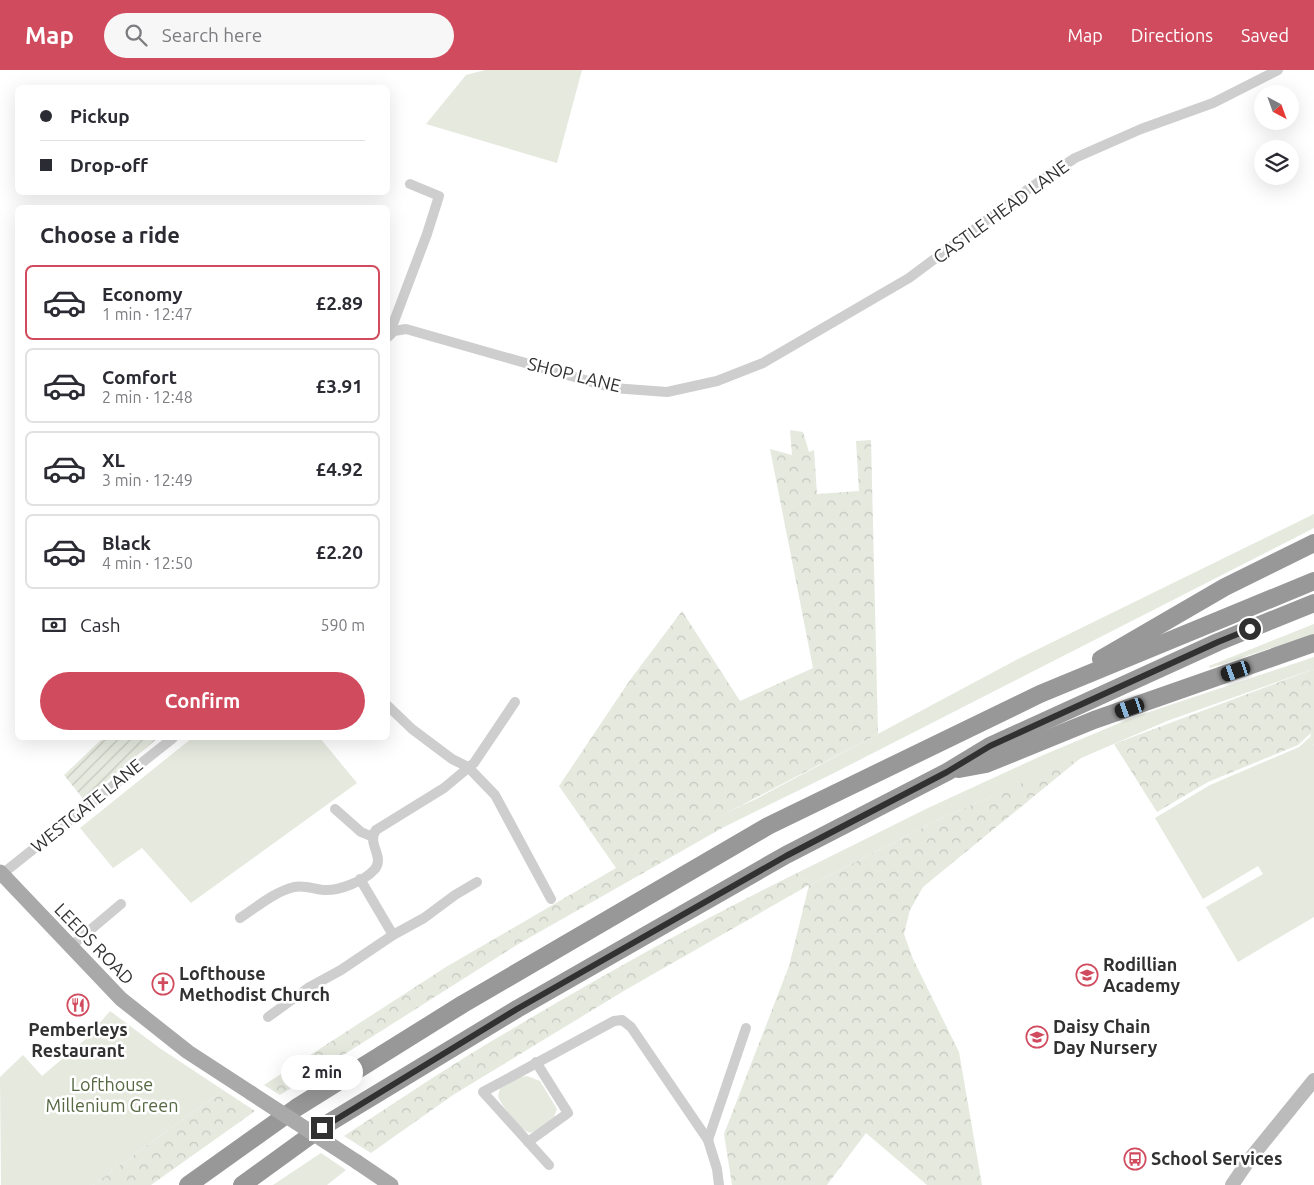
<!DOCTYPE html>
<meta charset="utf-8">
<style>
body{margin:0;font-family:Ubuntu,sans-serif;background:#f7f7f7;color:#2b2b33;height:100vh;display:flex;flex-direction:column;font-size:19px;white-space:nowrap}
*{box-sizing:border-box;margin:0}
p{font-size:16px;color:#7c7c81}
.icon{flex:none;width:28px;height:28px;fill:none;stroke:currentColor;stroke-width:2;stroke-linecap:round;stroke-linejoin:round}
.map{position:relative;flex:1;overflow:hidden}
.side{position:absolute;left:15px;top:135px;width:375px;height:535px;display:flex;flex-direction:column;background:#fff;border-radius:8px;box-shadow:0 5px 20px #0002}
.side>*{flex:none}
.guide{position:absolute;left:15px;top:15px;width:375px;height:110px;border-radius:8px;box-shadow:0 5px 20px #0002;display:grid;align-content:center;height:110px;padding:0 25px;background:#fff}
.needle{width:32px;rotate:139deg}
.buttons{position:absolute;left:1254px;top:15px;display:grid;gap:10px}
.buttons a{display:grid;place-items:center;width:45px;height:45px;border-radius:50%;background:#fff;box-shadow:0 5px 20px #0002;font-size:25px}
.end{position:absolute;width:22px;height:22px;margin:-11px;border:6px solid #313131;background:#fff;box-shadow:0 0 0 2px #fff}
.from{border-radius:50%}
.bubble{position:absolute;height:35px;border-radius:18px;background:#fff;box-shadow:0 5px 20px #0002;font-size:16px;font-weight:700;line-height:35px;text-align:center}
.car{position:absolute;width:15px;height:30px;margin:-15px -8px;border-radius:6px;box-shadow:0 0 4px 1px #0007;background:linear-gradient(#222 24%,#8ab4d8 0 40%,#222 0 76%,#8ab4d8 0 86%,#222 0)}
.guide b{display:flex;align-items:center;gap:18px;height:48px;font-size:19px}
.guide b+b{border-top:1px solid #e1e1e2}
.guide i{width:12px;height:12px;background:#2b2b33}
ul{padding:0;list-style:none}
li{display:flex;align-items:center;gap:15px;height:75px;margin:0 10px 8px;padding:0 15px;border:2px solid #e1e1e2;border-radius:8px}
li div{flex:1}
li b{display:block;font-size:19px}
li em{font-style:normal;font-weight:700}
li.on{border-color:#d14b5e}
li>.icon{width:45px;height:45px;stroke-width:1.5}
h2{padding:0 25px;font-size:22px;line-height:60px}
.pay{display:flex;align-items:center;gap:12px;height:55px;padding:0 25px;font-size:19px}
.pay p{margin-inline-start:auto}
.primary-button{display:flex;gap:10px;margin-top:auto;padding:10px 25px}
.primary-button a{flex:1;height:58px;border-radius:30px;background:#d14b5e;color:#fff;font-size:20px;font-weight:700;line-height:58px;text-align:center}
header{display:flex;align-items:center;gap:30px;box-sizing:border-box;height:70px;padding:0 25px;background:#d14b5e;color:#fff}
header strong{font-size:24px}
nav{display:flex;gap:28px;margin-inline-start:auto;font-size:18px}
.search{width:350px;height:45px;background:#f7f7f7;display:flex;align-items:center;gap:12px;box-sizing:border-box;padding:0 18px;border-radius:28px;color:#7c7c81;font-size:19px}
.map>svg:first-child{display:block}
</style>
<header>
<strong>Map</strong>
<div class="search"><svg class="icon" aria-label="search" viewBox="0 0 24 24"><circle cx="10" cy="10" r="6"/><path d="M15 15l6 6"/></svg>Search here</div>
<nav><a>Map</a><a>Directions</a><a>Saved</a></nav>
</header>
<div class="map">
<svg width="1314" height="1115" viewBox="0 0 1314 1115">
<defs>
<pattern id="forest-crowns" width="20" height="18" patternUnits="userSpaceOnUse" patternTransform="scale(1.25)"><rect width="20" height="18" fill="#e5e9de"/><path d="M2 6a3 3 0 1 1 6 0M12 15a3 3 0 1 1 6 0" fill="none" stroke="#c5c8bf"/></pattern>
<pattern id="garden-furrows" width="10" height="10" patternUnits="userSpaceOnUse" patternTransform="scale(1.25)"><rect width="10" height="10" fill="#e5e9de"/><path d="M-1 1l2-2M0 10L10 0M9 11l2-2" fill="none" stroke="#c5c8bf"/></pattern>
</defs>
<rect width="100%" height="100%" fill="#fff"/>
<g fill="#e5e9de">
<path d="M 485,0 L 582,0 L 557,93 L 426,54 L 466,5 Z"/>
<path d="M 1314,444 L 1314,458 L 832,704 L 724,757 L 718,747 L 758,728 L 1018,589 Z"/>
<path d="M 1314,554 L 1314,564 L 1210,598 L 1209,596 Z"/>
<path d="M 1314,587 L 1314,599 L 1167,651 L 942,748 L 810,815 L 797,803 L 928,738 L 1041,686 L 1134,647 Z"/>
<path d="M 1310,667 L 1314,676 L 1314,847 L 1238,892 L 1206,837 L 1263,804 L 1258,796 L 1203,829 L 1155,748 L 1210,715 L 1299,677 Z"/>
<path d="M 192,668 L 320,668 L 357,713 L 191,833 L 142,778 L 113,798 L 80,758 Z"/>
<path d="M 110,941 L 161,979 L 223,1020 L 93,1115 L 1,1115 L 0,1007 L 23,985 L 42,1006 L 87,968 Z"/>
<path d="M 527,1006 L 540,1011 L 557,1039 L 554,1047 L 534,1062 C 530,1063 529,1063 526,1061 C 518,1057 501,1035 498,1026 L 500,1018 L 520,1007 Z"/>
<path d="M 321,1083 L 346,1100 L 327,1115 L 273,1115 Z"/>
</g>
<g fill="url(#forest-crowns)">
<path d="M 790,360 L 803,362 L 809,382 L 814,380 L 817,424 L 859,421 L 856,371 L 871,370 L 878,664 L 719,747 L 724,757 L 520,873 L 280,1025 L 264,1015 L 446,897 L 616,798 L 559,716 L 630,610 L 682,541 L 740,631 L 813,598 L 770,379 L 792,385 Z"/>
<path d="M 1314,599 L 1314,676 L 1310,667 L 1311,663 L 1298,675 L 1208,712 L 1157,742 L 1114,674 Z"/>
<path d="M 1082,687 L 923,817 L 910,840 L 904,864 L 913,889 L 959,982 L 982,1115 L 927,1115 L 866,1063 L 827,1115 L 732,1115 L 724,1064 L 789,896 L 809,815 L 627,919 L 453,1025 L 371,1083 L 344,1066 C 387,1038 428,1010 472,983 C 578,919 685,858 797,803 L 810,815 L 942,748 Z"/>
<path d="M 223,1020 L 255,1041 L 151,1115 L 93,1115 Z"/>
</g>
<path fill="url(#garden-furrows)" d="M 103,668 L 158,668 L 84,730 L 64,705 Z"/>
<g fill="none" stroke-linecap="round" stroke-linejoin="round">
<g stroke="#cecece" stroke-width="10">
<path d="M 394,261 L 393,254 L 427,164 L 439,126 L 410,114"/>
<path d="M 388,267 L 394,261 L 406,259 L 613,318 L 667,322 L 717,311 L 763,293 L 909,208 L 1027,120 L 1075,88 L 1141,59 L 1213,33 L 1278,0"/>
<path d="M 388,636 L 412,659 L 452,689 L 468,697 L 495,725 L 551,829"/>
<path d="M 335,739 L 361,762 L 373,767"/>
<path d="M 2,804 L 173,668"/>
<path d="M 360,809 L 393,865"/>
<path d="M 240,848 C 257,837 274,822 294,817 C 304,815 314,819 324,820 C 339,821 364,811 374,800 C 386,787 366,774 376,760 L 444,718 L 474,693 L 515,632"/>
<path d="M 70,877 L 121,834"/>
<path d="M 268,947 L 308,918 L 341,900 L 393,865 L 424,848 L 455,825 L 477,812"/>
<path d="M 708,1070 L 746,958"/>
<path d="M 528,1072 L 568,1043 L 536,992"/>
<path d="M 549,1095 L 483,1022 L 614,951 L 622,950 L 631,957 L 708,1070 L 717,1099 L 719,1115"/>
</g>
<path stroke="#bbb" stroke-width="14" d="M 1232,1115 L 1249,1090 L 1314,1010"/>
<g stroke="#a9a9a9" stroke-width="15">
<path d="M 0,802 L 121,929 L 188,982 L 251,1023"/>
<path d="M 357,1092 L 391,1115"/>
</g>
<g stroke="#989898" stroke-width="18">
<path d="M 1101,589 L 1225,517 L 1314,473"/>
<path d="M 959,699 L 986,694 L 1094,650 L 1314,573"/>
<path d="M 188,1115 L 296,1038 L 463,934 L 768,756 L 1040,624 L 1314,511"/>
<path d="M 242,1115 L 322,1057 L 517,939 L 786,785 L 947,702 L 990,676 L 1218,572 L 1314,533"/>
</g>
<path stroke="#a9a9a9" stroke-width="15" d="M 251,1023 L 357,1092"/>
</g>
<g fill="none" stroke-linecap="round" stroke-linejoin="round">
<path stroke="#313131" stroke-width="6" d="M 322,1058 L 517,939 L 786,786 L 947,702 L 990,676 L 1218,572 L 1250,559"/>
</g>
<defs>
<g id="school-ring" transform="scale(1.125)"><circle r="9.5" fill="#fff" stroke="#d14b5e" stroke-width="1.5"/><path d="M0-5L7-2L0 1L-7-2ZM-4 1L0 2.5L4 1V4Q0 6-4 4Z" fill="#d14b5e"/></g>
<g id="church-ring" transform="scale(1.125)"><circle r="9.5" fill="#fff" stroke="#d14b5e" stroke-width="1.5"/><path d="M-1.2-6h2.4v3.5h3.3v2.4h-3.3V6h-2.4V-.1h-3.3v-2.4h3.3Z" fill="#d14b5e"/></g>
<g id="restaurant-ring" transform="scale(1.125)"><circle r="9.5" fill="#fff" stroke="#d14b5e" stroke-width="1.5"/><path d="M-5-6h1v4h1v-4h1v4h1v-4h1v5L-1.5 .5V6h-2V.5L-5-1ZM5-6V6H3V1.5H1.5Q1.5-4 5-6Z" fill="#d14b5e"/></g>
<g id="bus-ring" transform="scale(1.125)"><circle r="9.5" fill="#fff" stroke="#d14b5e" stroke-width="1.5"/><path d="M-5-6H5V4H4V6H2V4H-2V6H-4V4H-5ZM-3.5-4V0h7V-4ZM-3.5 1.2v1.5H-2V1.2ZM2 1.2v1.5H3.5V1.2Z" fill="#d14b5e"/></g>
</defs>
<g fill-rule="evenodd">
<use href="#school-ring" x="1087" y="905"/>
<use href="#church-ring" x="163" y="914"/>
<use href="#restaurant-ring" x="78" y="935"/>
<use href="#school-ring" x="1037" y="967"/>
<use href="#bus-ring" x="1135" y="1089"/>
</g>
<g text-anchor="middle" stroke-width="5" stroke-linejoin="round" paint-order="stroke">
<g font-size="18" fill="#313131" stroke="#fff">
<text transform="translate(1001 142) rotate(-36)" y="6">CASTLE HEAD LANE</text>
<text transform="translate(574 305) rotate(14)" y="6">SHOP LANE</text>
<text transform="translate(87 736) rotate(-39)" y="6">WESTGATE LANE</text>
<text transform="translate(94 874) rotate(46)" y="6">LEEDS ROAD</text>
</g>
<g font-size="18" font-weight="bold" fill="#313131" stroke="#fff" text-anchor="start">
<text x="1103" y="901">Rodillian<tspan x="1103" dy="21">Academy</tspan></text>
<text x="179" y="910">Lofthouse<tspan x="179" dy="21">Methodist Church</tspan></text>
<text x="1053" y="963">Daisy Chain<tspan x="1053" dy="21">Day Nursery</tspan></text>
<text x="78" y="966" text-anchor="middle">Pemberleys<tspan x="78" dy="21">Restaurant</tspan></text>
<text x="1151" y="1095">School Services</text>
</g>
<g font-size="18" fill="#576843" stroke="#fff">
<text x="112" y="1021">Lofthouse<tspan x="112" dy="21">Millenium Green</tspan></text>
</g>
</g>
</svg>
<div class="buttons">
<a><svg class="needle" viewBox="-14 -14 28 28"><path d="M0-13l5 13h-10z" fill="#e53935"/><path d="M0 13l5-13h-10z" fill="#7c7c81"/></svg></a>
<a><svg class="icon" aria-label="layers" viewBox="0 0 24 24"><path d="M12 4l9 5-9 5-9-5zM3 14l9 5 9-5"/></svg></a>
</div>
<i class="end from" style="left:1250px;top:559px"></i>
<i class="end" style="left:322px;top:1058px"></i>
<div class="bubble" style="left:281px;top:985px;width:82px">2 min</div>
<i class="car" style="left:1236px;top:601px;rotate:251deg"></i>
<i class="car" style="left:1130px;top:638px;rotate:251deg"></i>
<div class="guide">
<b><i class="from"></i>Pickup</b>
<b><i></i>Drop-off</b>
</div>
<section class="side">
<h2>Choose a ride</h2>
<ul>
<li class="on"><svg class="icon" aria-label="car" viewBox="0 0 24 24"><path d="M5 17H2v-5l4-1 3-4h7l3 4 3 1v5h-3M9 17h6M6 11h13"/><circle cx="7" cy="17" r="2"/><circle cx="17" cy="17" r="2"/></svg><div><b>Economy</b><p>1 min · 12:47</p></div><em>£2.89</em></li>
<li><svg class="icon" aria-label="car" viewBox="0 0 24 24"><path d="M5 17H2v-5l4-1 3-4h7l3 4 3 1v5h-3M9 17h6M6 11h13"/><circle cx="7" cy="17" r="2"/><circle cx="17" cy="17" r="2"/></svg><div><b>Comfort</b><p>2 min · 12:48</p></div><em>£3.91</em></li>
<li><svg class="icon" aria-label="car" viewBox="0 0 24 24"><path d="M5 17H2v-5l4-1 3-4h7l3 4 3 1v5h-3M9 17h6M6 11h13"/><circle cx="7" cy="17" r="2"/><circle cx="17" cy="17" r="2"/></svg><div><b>XL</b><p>3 min · 12:49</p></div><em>£4.92</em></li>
<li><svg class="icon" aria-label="car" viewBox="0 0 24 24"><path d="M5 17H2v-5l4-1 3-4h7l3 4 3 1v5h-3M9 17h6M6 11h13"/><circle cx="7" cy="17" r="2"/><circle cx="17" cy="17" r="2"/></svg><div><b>Black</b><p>4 min · 12:50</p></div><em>£2.20</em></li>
</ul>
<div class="pay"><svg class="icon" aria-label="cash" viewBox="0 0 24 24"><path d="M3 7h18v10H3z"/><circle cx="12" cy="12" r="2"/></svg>Cash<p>590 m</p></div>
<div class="primary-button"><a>Confirm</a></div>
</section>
</div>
